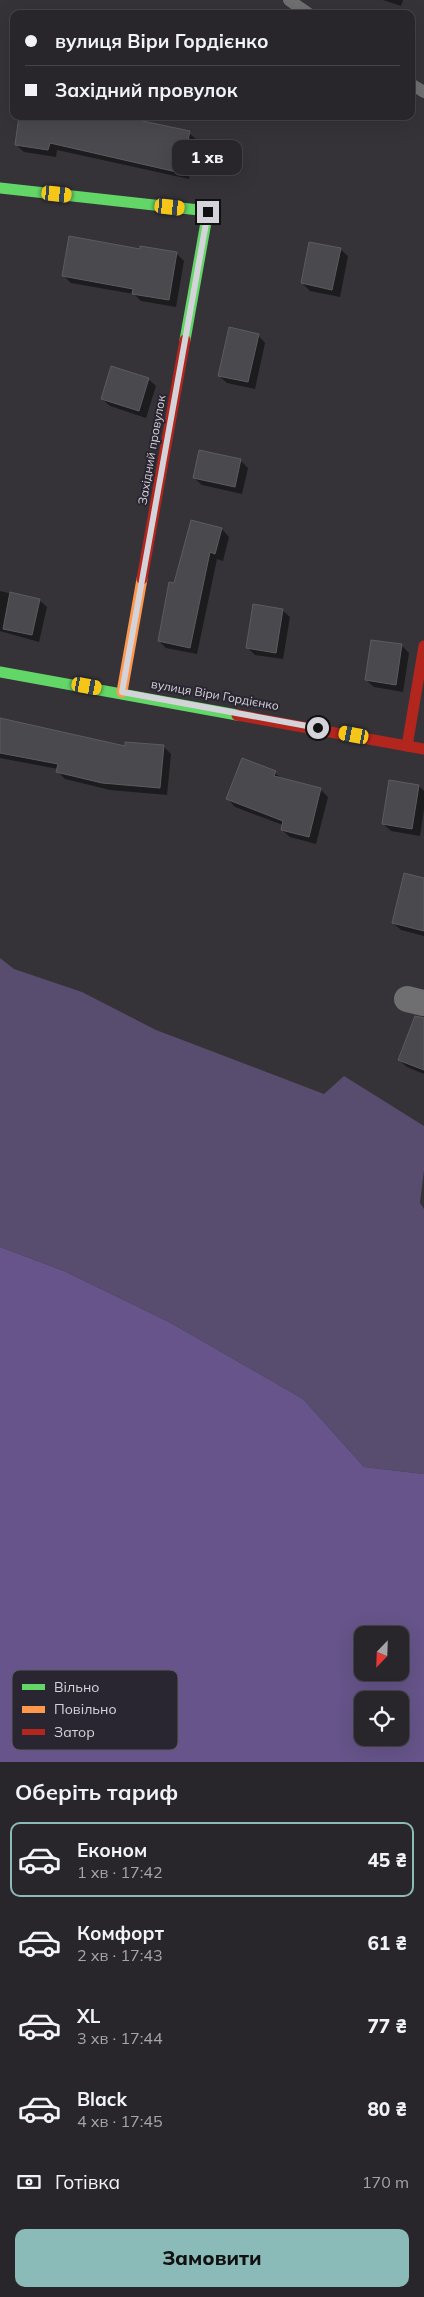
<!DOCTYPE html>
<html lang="uk">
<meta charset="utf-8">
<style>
body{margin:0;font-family:Mulish,sans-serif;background:#302e32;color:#f1f3f6;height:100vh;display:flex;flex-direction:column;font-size:19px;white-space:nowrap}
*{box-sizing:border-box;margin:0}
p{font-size:16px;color:#a5a5a8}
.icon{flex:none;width:28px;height:28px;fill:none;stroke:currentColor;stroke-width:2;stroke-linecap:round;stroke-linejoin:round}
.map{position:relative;height:1762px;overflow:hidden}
.sheet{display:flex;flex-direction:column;background:#28262a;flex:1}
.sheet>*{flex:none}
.top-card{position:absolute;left:10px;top:10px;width:405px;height:110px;border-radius:10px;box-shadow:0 5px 20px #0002,0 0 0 1px #444347;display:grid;align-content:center;height:110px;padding:0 15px;background:#28262a}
.needle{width:32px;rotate:203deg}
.fabs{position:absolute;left:354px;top:1626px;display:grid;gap:10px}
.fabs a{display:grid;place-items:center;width:55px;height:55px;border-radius:10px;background:#28262a;box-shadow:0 5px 20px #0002,0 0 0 1px #444347;font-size:25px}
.end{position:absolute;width:22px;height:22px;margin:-11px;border:6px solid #d5d3da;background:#111;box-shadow:0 0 0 2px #111}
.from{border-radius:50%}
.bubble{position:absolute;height:35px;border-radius:10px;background:#28262a;box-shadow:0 5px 20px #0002,0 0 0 1px #444347;font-size:16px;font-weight:800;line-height:35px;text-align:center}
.car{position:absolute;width:15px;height:30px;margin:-15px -8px;border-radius:6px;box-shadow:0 0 4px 1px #0007;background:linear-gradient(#f5c518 24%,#345 0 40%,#f5c518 0 76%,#345 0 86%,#f5c518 0)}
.top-card b{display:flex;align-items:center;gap:18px;height:48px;font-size:19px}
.top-card b+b{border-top:1px solid #444347}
.top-card i{width:12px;height:12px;background:#f1f3f6}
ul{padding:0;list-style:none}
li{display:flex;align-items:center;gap:15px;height:75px;margin:0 10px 8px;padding:0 5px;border:2px solid transparent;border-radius:10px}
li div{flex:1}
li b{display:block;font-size:19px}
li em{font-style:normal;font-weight:800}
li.selected{border-color:#8bbbb9}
li>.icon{width:45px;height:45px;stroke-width:1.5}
h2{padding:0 15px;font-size:22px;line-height:60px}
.pay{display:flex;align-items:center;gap:12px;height:55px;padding:0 15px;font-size:19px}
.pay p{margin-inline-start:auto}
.button{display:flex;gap:10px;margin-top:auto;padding:10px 15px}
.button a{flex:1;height:58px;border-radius:10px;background:#8bbbb9;color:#111;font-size:20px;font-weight:800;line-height:58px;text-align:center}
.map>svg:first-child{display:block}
</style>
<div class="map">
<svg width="424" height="1762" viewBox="0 0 424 1762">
<rect width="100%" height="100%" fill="#353338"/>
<path fill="#584c6f" d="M 0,958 L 14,969 L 82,992 L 156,1030 L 324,1094 L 344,1076 L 424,1126 L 424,1170 L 420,1203 L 424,1209 L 424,1474 L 364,1467 L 303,1399 L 169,1322 L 64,1271 L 0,1247 Z"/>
<path fill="#66548a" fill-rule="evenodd" d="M 0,1247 L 64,1271 L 169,1322 L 303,1399 L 364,1467 L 424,1474 L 424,1762 L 0,1762 ZM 362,1635 L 400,1635 L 400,1672 L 362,1672 ZM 362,1700 L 400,1700 L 400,1738 L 362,1738 Z"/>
<g fill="#0007">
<path d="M 383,0 L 403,0 L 401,6 Z"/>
<path d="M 189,133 L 197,140 L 189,179 L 57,150 L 56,157 L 24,152 L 16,145 Z"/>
<path d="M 340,249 L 348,256 L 340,297 L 310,291 L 302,283 Z"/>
<path d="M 176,253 L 184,261 L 176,307 L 141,301 L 134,294 L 71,283 L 64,276 Z"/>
<path d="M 258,335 L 265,343 L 255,389 L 227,383 L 219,376 Z"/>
<path d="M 148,379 L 156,386 L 146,418 L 110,406 L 102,399 Z"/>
<path d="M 240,460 L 248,468 L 242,494 L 202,485 L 194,478 Z"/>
<path d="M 222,529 L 229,537 L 223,561 L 217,559 L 197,654 L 166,648 L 159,641 L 175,585 Z"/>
<path d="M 0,591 L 39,600 L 47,607 L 39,642 L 0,631 Z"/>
<path d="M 282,610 L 290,617 L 283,659 L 255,655 L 248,648 Z"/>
<path d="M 402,646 L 409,653 L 403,692 L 374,687 L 366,680 Z"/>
<path d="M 0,719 L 126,747 L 163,746 L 171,754 L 167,795 L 110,790 L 65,779 L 57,771 L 58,769 L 0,758 Z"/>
<path d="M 275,773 L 282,779 L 320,789 L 328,797 L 316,844 L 290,837 L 282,830 L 283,825 L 235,807 L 228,799 Z"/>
<path d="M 419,786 L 424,791 L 424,809 L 420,836 L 391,831 L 383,824 Z"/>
<path d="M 424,879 L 424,936 L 401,930 L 393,923 Z"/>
<path d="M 424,1035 L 424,1074 L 407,1067 L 399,1060 Z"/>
</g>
<g fill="#4a494d" stroke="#5d5b60">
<path d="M 19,116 L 119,116 L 190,131 L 181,173 L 50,143 L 48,150 L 15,145 Z"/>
<path d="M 69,236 L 140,249 L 140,246 L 177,252 L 169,300 L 132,294 L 133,289 L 62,276 Z"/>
<path d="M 309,242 L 341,248 L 332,290 L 301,283 Z"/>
<path d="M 229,327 L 259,334 L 248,382 L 218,376 Z"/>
<path d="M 111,366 L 149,378 L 139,411 L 101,399 Z"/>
<path d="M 199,450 L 241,459 L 235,487 L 193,478 Z"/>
<path d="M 191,520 L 222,528 L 215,554 L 210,552 L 190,648 L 158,641 L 169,582 L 174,583 Z"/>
<path d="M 10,592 L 40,599 L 32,635 L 3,629 Z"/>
<path d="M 253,604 L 283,609 L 276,653 L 246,648 Z"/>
<path d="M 371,640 L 402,644 L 396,685 L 365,680 Z"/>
<path d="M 0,718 L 125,746 L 125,742 L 164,745 L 160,788 L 102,783 L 56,772 L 58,764 L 0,753 Z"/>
<path d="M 242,758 L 276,771 L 274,776 L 321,788 L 309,837 L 281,830 L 283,821 L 226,799 Z"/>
<path d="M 389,780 L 419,785 L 412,829 L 382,824 Z"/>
<path d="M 404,873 L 424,878 L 424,931 L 392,923 Z"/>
<path d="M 415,1016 L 424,1018 L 424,1070 L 398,1060 Z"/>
</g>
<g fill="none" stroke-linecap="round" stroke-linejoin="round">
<g stroke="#6f6e70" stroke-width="12">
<path d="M 289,0 L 309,14"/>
<path d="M 411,84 L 424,92"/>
</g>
<path stroke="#6f6e70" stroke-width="26" d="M 407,999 L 424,1003"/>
<g stroke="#63d668" stroke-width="11">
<path d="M 0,188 L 208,211 L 185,340"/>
<path d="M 0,672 L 237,715"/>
</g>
<path stroke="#ff974d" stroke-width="11" d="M 122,692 L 142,579"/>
<g stroke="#b3261e" stroke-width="11">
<path d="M 142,579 L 185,340"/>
<path d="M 237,715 L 424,749"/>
<path d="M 407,746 L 424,646"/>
</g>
</g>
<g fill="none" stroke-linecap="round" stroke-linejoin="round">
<path stroke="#d5d3da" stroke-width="6" d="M 208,212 L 122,692 L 318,728"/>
</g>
<g text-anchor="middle" stroke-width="4" stroke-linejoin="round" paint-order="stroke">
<g font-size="12" fill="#d5d3da" stroke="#2a2631">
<text transform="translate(152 450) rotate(-80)" y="4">Західний провулок</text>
<text transform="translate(215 695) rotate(10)" y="4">вулиця Віри Гордієнко</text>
</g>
</g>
<rect x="12" y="1670" width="166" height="80" rx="8" fill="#2a2631" stroke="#5d5a64" stroke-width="1"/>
<rect x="22" y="1684" width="23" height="6" fill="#63d668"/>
<rect x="22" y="1706" width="23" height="7" fill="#ff974d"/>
<rect x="22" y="1729" width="23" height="6" fill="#b3261e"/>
<g font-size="14" fill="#d5d3da">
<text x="54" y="1692">Вільно</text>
<text x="54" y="1714">Повільно</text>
<text x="54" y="1737">Затор</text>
</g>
</svg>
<div class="fabs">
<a><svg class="needle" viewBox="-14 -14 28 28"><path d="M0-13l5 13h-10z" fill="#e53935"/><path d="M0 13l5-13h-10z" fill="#a5a5a8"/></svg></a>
<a><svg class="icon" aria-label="locate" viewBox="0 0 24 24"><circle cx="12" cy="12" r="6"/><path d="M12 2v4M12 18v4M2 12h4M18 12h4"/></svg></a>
</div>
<i class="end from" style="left:318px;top:728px"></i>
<i class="end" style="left:208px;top:212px"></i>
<div class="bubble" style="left:172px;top:140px;width:70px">1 хв</div>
<i class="car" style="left:57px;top:194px;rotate:96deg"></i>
<i class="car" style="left:170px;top:207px;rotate:96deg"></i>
<i class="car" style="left:87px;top:686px;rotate:100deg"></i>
<i class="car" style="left:354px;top:735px;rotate:281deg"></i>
<div class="top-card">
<b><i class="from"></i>вулиця Віри Гордієнко</b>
<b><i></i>Західний провулок</b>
</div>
</div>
<section class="sheet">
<h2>Оберіть тариф</h2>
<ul>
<li class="selected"><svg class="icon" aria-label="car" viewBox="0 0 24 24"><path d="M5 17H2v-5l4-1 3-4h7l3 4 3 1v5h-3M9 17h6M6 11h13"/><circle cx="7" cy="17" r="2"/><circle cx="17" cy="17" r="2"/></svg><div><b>Економ</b><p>1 хв · 17:42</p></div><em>45 ₴</em></li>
<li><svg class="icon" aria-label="car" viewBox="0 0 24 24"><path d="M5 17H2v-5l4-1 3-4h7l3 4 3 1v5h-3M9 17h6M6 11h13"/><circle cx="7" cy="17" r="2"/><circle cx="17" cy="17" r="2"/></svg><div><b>Комфорт</b><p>2 хв · 17:43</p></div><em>61 ₴</em></li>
<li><svg class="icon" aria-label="car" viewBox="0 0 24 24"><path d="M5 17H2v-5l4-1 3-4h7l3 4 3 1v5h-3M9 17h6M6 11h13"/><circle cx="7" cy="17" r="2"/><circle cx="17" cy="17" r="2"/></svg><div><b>XL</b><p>3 хв · 17:44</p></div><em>77 ₴</em></li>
<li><svg class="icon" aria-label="car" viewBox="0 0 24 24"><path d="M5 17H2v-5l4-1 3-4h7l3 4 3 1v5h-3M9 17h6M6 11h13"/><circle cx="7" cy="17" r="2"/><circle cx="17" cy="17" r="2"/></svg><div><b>Black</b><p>4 хв · 17:45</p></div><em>80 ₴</em></li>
</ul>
<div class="pay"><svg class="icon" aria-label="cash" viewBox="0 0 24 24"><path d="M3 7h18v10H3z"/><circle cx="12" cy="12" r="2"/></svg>Готівка<p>170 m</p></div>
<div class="button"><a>Замовити</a></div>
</section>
